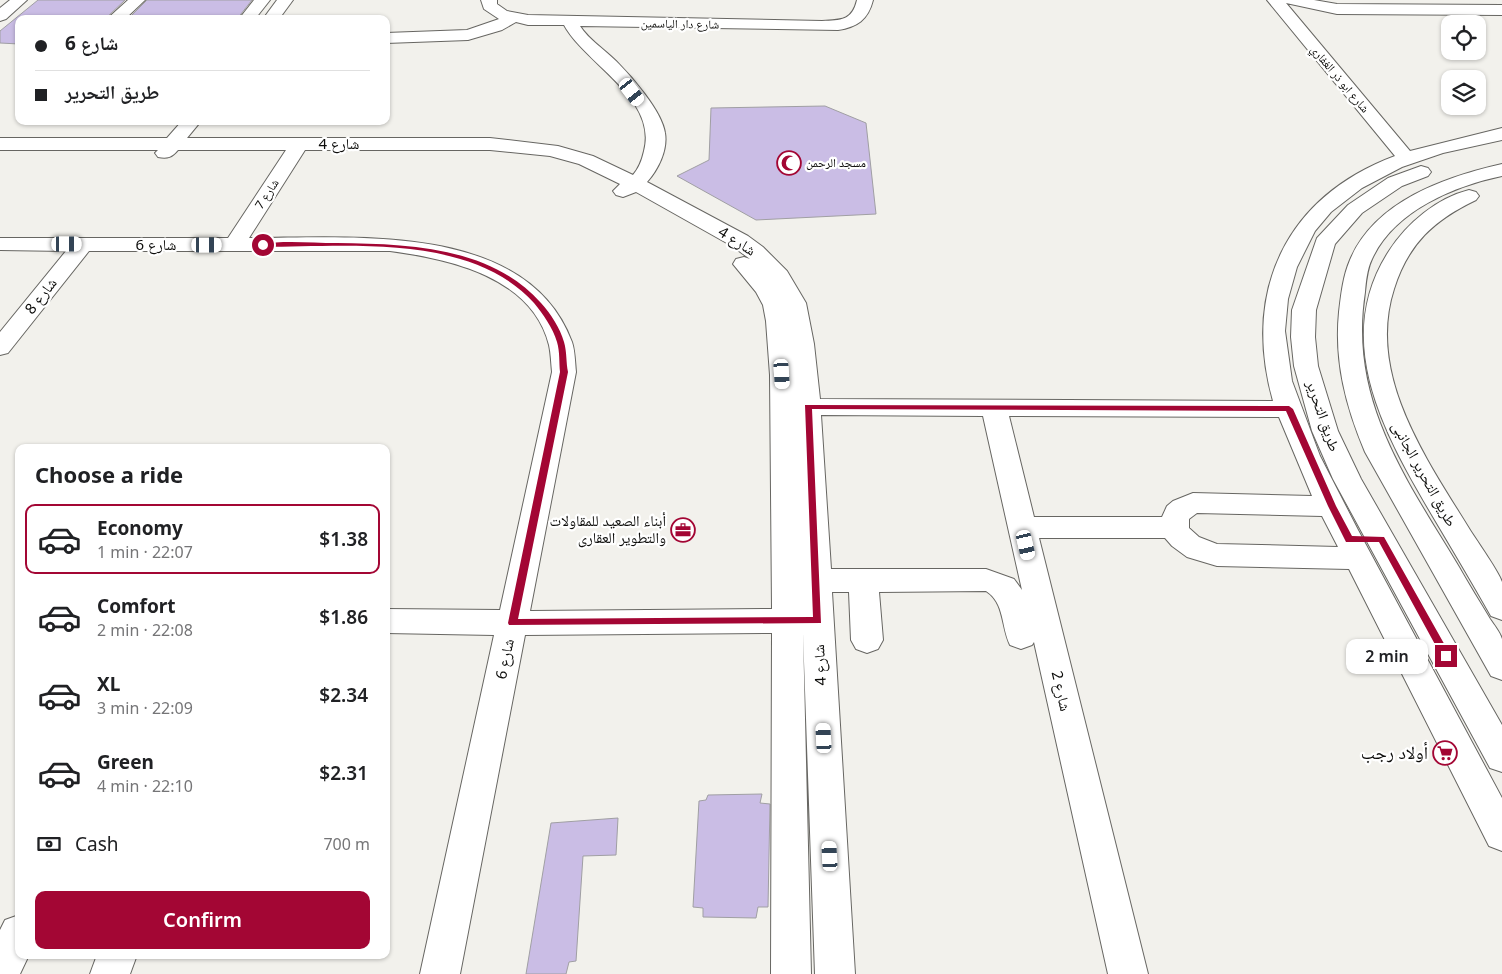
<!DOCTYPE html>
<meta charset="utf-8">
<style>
body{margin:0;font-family:"Noto Sans","Noto Naskh Arabic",sans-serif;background:#f6f6f6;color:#202124;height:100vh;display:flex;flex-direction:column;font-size:19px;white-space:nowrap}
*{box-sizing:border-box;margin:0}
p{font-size:16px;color:#757577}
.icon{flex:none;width:28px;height:28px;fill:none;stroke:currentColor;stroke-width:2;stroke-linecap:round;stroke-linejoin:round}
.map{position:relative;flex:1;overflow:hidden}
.drawer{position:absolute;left:15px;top:444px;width:375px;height:515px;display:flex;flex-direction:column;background:#fff;border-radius:10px;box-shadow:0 1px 4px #0004}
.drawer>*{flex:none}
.guide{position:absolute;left:15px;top:15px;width:375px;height:110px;border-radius:10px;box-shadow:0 1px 4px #0004;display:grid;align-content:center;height:110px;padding:0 20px;background:#fff}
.buttons{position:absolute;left:1441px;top:15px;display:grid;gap:10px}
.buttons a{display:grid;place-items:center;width:45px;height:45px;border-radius:10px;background:#fff;box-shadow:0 1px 4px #0004;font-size:25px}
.end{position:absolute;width:22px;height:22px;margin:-11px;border:6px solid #a30634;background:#fff;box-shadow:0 0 0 2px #fff}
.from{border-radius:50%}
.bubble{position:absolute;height:35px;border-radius:10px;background:#fff;box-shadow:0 1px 4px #0004;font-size:16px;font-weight:600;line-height:35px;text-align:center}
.car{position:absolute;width:15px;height:30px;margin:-15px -8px;border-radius:6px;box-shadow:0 0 4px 1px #0007;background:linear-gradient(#fff 24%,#345 0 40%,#fff 0 76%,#345 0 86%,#fff 0)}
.guide b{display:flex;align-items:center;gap:18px;height:48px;font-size:19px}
.guide b+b{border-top:1px solid #e0e0e0}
.guide i{width:12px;height:12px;background:#202124}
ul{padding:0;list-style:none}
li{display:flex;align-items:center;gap:15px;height:70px;margin:0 10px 8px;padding:0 10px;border:2px solid transparent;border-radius:10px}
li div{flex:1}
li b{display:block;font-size:19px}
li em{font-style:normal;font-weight:600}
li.current{border-color:#a30634}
li>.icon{width:45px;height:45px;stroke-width:1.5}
h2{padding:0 20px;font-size:22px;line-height:60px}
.pay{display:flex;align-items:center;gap:12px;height:55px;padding:0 20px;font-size:19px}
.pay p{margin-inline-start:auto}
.primary-button{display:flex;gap:10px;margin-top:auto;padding:10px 20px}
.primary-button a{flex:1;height:58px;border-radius:10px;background:#a30634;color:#fff;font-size:20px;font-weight:600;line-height:58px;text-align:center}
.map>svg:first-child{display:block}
</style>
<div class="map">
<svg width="1502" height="974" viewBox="0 0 1502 974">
<rect width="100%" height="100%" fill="#f2f1ec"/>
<g fill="#cabde5" stroke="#a09fa3">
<path d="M 38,0 L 125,0 L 105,19 L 19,19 L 19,44 L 0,43 L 0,31 Z"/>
<path d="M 147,0 L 252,0 L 237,19 L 128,19 Z"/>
<path d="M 825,106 L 866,123 L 876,214 L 756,220 L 677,176 L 709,160 L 711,108 Z"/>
<path d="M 762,794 L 760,803 L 770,804 L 768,907 L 758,907 L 756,918 L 703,917 L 703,908 L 693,907 L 699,801 L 706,800 L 708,795 Z"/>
<path d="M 618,818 L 616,855 L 583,856 L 576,961 L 569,962 L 566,974 L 526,974 L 551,823 Z"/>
</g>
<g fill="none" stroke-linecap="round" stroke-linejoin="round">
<g stroke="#676662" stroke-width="2">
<g id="minor">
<path d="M 128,0 L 145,0 L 125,19 L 107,19 Z"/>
<path d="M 254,0 L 270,0 L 255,19 L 239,19 Z"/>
<path d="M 277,0 L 293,0 L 279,19 L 263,19 Z"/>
<path d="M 481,0 L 497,0 L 497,4 L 507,11 L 528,15 L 822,21 C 841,20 852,21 857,0 L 873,0 C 868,20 857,27 838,30 L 580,26 C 589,40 604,49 616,61 C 631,76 662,111 665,133 C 668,150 658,170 647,182 L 748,236 L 763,247 L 787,271 L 806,303 L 814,344 L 820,399 L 1273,401 C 1242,290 1286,197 1395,156 L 1267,0 L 1283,0 L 1285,2 L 1283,0 L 1314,0 L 1337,4 L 1502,5 L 1502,15 L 1337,14 L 1286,3 L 1410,151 L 1502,128 L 1502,140 L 1443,153 L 1402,167 L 1362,188 L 1331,212 L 1315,231 L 1297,267 L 1288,299 L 1285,331 L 1292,381 L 1320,456 L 1358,530 L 1502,798 L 1502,851 L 1489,846 L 1349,569 L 1217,566 L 1187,557 L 1172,546 L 1165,538 L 1039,538 L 1148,974 L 1108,974 L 1034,642 L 1032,645 L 1021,649 L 1010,645 C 1001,627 1005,603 986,591 L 879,592 L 883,640 L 878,649 L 867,653 L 856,649 L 851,640 L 849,592 L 832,592 L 855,974 L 815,974 L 803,633 L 811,974 L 771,974 L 772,633 L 525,635 L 460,974 L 420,974 L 494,635 L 386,633 L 386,609 L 500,610 L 552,372 C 551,363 551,354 549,345 C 532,277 450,259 390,251 L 89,251 L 8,353 L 0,355 L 0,332 L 66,251 L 0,250 L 0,238 L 228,238 L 286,150 L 178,150 C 172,157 168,159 158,157 L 155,153 L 158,150 L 0,150 L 0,138 L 167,138 L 182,121 L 201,121 L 187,138 L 490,138 L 558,146 L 593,156 L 633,175 C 639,168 642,160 644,151 C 658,98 586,65 564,25 L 528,25 L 516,22 L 502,30 L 468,40 L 386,43 L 386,33 L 467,30 L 499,19 L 484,9 ZM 305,150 L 490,150 L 550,156 L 579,164 L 620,184 L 613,191 L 616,195 L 623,197 L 636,192 L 732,246 L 750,259 L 744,257 L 736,259 L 733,264 L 756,292 L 763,305 L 766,321 L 770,375 L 772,609 L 530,611 L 576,372 C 575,362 575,351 572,342 C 527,221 352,238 249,238 ZM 821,415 L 983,416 L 1022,590 L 1014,579 L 986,569 L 831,569 ZM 1009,416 L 1279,417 L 1312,496 L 1193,493 L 1173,501 L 1167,506 L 1162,517 L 1034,517 ZM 1197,513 L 1322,516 L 1338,547 L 1217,544 L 1199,537 L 1189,528 L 1189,519 Z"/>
<path d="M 1502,164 L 1502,176 C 1454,186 1394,211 1372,259 C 1367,269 1366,281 1365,292 C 1348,400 1406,479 1459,567 C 1469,585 1480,602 1490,619 C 1494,625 1500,632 1502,639 C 1502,649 1502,669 1502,680 L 1491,676 L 1365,452 C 1346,407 1334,362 1339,312 C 1341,295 1343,276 1350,260 C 1375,201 1445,177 1502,164 Z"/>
<path d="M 1421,166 L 1428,168 L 1431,172 L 1428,176 L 1402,186 L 1362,213 L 1335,244 L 1316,310 L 1315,337 L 1318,366 L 1338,431 L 1361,479 L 1502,725 L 1502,772 L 1490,768 L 1333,479 L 1312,431 L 1294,366 L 1291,337 L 1292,310 L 1317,238 L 1348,205 L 1388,178 Z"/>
<path d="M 1469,190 L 1476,192 L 1479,196 L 1476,200 C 1434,220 1408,244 1394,289 C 1366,375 1427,460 1470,530 C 1477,541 1499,572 1502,582 C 1502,593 1502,609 1502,620 L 1491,616 C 1472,582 1452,549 1432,515 C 1385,435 1331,340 1389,251 C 1407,223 1437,198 1469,190 Z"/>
<path d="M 19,915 L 19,955 L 29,955 L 20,974 L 0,974 L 0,930 L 5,920 Z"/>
<path d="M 97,955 L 137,955 L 130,974 L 90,974 Z"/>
</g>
</g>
<g stroke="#676662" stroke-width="2">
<path id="major" d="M 10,0 L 27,0 L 6,19 L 0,21 L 0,8 Z"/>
</g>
<use href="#minor" fill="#fff" fill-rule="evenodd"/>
<use href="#major" fill="#fff" fill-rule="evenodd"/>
</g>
<path fill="#a30634" d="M 261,244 C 285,240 312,243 337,243 C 408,244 490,246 541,303 C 551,314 560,328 564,342 C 567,352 566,363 568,372 L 518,619 L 813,617 L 805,405 L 1289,406 L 1293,409 L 1336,506 L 1352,536 L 1384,537 L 1451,656 L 1450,659 L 1443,659 L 1379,542 L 1346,542 L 1328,506 L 1286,411 L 812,409 L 821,623 L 509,625 L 508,623 L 560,372 C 559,363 560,352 557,342 C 553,328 543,314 534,303 C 471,233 348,247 263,247 L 260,245 Z"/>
<defs>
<g id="mosque-ring" transform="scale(1.25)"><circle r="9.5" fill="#fff" stroke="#a30634" stroke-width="1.5"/><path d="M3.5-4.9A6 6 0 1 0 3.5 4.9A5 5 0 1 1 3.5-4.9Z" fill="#a30634"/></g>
<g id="office-ring" transform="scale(1.25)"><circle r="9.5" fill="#fff" stroke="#a30634" stroke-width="1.5"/><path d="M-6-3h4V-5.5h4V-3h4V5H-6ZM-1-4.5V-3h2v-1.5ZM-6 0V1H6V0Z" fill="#a30634"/></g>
<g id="supermarket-ring" transform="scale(1.25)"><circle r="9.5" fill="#fff" stroke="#a30634" stroke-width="1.5"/><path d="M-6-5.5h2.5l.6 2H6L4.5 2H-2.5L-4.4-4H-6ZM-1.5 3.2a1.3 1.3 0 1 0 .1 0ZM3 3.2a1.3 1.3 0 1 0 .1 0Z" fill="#a30634"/></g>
</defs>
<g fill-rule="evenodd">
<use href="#mosque-ring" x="789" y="163"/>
<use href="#office-ring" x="683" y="530"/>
<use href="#supermarket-ring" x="1445" y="753"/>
</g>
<g text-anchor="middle" stroke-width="4.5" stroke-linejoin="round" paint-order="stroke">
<g font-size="12" fill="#0c0c0a" stroke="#fff">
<text transform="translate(680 24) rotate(1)" y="4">شارع دار الياسمين</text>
<text transform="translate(1340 79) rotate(50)" y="4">شارع ابو ذر الغفاري</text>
<text transform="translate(267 194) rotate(-57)" y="4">شارع 7</text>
</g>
<g font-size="12" fill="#0c0c0a" stroke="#fff" text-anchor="start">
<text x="806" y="167">مسجد الرحمن</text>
</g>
<g font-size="15" fill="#0c0c0a" stroke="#fff">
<text x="339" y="149">شارع 4</text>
<text transform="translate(737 241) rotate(32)" y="5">شارع 4</text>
<text x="156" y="250">شارع 6</text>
<text transform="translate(41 296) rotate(-52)" y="5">شارع 8</text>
<text transform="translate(1323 416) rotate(71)" y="5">طريق التحرير</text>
<text transform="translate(1424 474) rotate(61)" y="5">طريق التحرير الجانبى</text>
<text transform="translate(505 659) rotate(-78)" y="5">شارع 6</text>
<text transform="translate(820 665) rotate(-93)" y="5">شارع 4</text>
<text transform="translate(1061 691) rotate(77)" y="5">شارع 2</text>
</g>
<g font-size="15" fill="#0c0c0a" stroke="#fff" text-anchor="end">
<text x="666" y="526">أبناء الصعيد للمقاولات<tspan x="666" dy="17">والتطوير العقارى</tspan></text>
</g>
<g font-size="18" fill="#0c0c0a" stroke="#fff" text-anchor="end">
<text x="1428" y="759">أولاد رجب</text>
</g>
</g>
</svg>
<div class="buttons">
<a><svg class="icon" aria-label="locate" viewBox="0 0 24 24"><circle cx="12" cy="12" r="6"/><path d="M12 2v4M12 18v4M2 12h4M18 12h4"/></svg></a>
<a><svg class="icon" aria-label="layers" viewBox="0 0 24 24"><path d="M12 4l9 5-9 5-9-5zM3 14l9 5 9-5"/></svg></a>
</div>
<i class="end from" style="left:263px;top:245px"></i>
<i class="end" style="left:1446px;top:656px"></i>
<div class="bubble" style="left:1346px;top:639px;width:82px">2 min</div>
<i class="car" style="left:632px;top:92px;rotate:143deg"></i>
<i class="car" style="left:67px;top:244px;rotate:90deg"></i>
<i class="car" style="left:207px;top:245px;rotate:90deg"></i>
<i class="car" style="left:782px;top:374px;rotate:176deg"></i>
<i class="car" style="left:1026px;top:545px;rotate:167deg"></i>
<i class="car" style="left:824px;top:738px;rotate:357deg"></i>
<i class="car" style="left:830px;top:856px;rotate:357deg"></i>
<div class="guide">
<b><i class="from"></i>شارع 6</b>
<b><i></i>طريق التحرير</b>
</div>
<section class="drawer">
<h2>Choose a ride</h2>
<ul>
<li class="current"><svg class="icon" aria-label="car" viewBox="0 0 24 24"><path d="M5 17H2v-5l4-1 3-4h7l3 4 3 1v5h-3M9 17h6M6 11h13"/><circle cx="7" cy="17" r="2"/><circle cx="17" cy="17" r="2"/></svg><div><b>Economy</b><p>1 min · 22:07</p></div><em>$1.38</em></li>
<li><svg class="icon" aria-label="car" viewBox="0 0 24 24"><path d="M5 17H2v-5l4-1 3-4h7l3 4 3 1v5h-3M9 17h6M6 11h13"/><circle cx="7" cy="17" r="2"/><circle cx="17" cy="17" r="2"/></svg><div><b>Comfort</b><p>2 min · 22:08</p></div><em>$1.86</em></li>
<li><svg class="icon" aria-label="car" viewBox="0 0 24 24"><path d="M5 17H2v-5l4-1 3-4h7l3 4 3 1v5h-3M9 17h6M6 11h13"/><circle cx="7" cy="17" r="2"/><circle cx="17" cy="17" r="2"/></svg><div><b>XL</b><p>3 min · 22:09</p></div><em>$2.34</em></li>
<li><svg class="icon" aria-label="car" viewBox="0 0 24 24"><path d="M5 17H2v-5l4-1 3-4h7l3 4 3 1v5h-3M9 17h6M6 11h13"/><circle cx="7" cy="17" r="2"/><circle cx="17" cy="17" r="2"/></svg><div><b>Green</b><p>4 min · 22:10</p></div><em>$2.31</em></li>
</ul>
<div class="pay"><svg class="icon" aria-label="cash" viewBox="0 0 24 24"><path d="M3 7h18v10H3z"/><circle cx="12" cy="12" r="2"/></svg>Cash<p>700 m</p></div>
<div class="primary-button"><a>Confirm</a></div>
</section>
</div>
